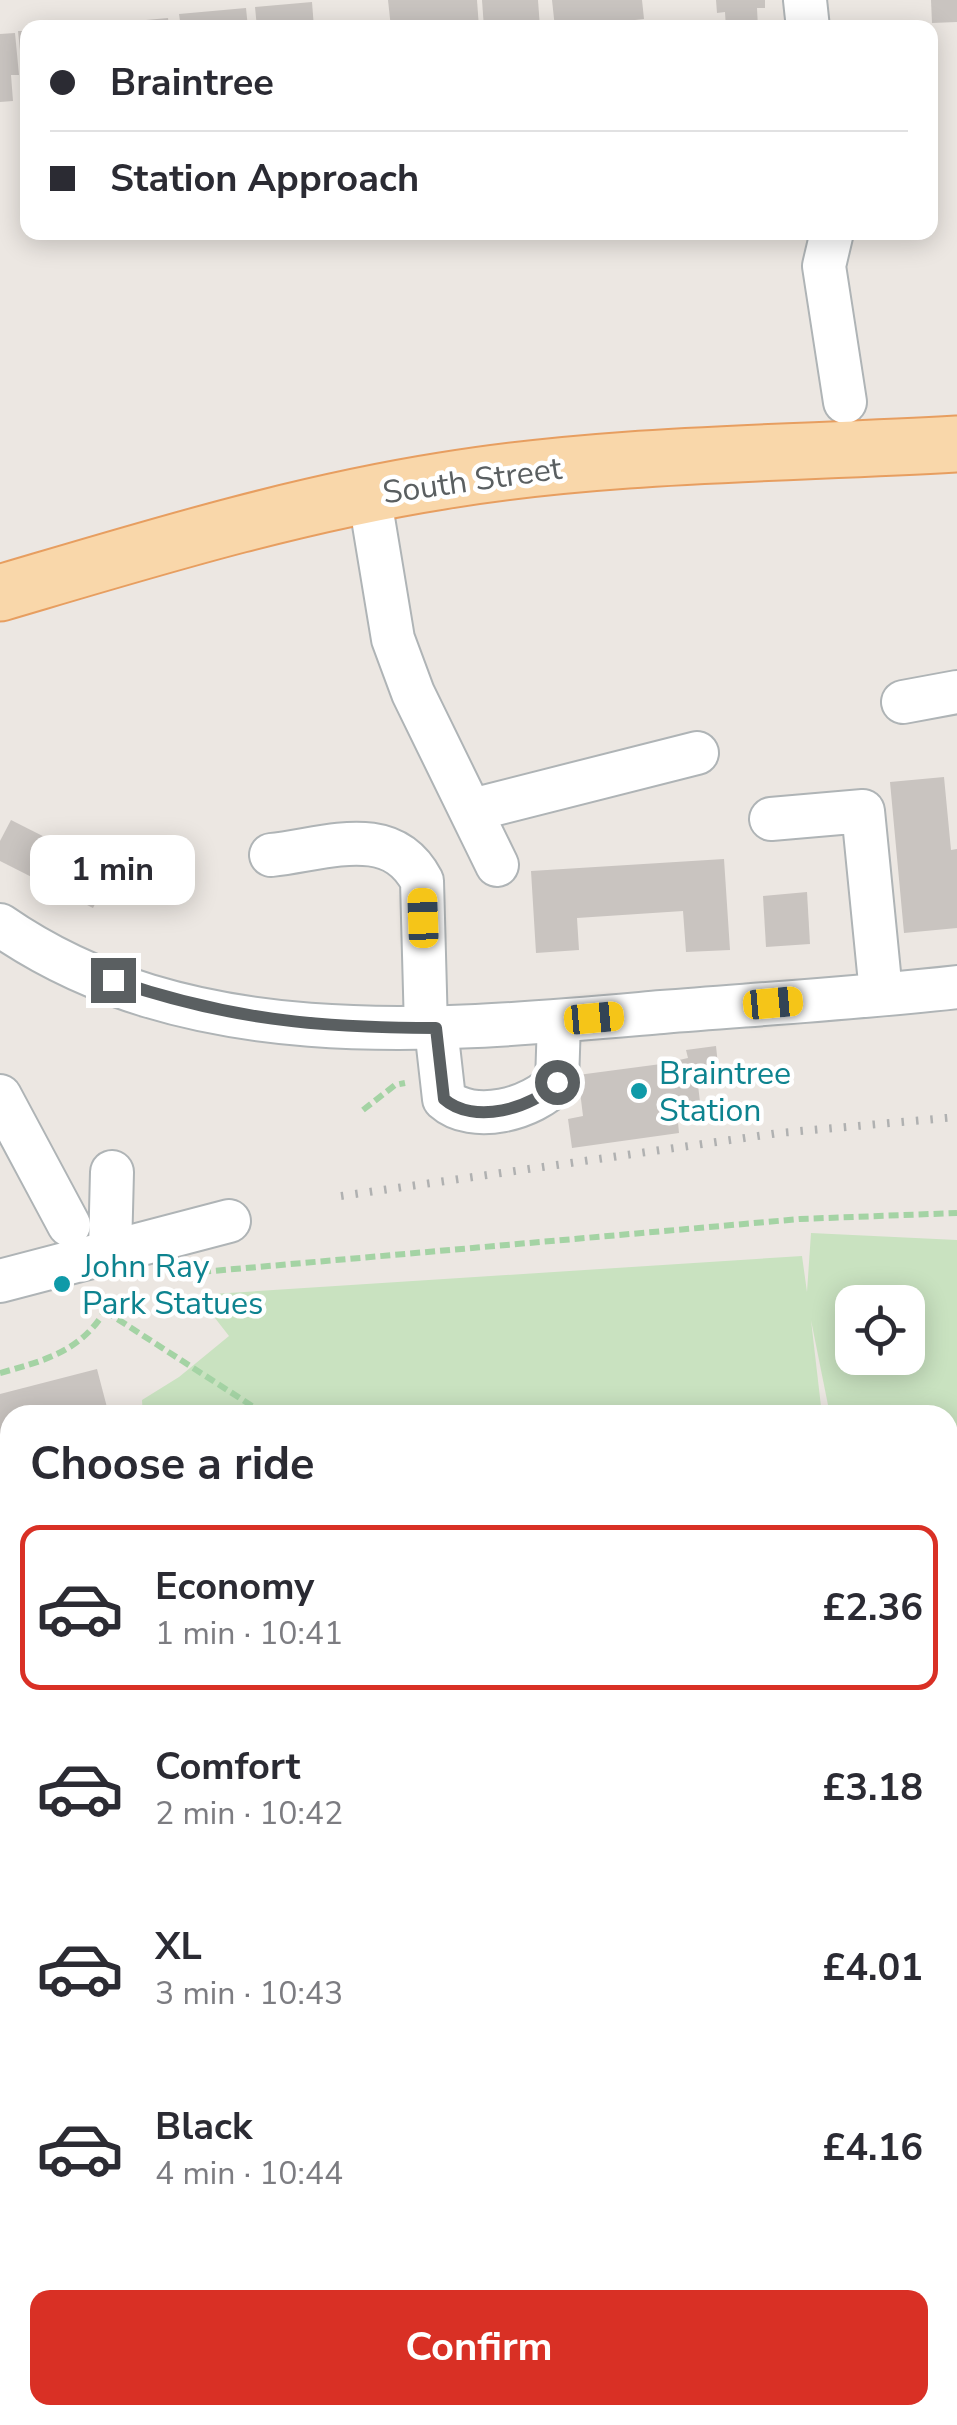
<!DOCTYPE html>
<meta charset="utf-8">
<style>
body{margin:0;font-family:"Nunito Sans",sans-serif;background:#f2f2f3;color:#2b2b33;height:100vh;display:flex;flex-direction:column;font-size:38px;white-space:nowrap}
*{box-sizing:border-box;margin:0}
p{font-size:32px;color:#7c7c81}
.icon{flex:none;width:55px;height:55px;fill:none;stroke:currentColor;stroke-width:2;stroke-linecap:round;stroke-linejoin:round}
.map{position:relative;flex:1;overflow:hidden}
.side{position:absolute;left:0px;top:1405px;width:958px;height:1020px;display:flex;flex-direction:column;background:#fff;border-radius:30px 30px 0 0;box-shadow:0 5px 25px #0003}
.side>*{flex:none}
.banner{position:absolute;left:20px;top:20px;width:918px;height:220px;border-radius:20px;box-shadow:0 5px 25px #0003;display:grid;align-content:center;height:220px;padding:0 30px;background:#fff}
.controls{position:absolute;left:835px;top:1285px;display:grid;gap:20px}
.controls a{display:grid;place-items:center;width:90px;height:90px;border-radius:20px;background:#fff;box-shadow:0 5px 25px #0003;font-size:50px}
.end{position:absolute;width:45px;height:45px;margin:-22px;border:12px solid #5a5f61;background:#fff;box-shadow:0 0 0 5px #fff}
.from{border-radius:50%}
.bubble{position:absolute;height:70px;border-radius:20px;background:#fff;box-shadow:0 5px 25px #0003;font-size:32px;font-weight:700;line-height:70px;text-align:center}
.car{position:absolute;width:30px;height:60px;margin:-30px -15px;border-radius:12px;box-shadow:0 0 8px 2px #0007;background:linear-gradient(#f5c518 24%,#345 0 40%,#f5c518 0 76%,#345 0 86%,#f5c518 0)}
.banner b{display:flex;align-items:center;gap:35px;height:95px;font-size:38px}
.banner b+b{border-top:2px solid #e1e1e2}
.banner i{width:25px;height:25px;background:#2b2b33}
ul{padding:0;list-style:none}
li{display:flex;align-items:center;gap:30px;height:165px;margin:0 20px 15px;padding:0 10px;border:5px solid transparent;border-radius:20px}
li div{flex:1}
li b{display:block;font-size:38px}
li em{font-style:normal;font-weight:700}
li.active{border-color:#d93025}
li>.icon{width:90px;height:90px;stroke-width:1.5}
h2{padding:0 30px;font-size:45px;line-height:120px}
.primary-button{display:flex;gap:20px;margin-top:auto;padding:20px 30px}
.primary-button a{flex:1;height:115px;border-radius:20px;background:#d93025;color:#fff;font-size:40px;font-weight:700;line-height:115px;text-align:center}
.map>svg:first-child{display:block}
</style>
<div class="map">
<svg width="957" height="2425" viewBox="0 0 957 2425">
<rect width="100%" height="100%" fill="#ece7e2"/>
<g fill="#c9e2c0" fill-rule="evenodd">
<path d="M 811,1233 L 957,1240 L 957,1748 L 948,1752 L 948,1415 L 830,1415 L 811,1320 L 822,1415 L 143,1415 L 142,1400 L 179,1377 L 229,1336 L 197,1295 L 802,1256 L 807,1292 ZM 852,1302 L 908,1302 L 908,1358 L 852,1358 Z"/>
<path d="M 957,1758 L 957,2205 L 948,2204 L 948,1762 Z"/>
<path d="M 0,1782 L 10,1783 L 10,2309 L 0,2286 Z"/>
<path d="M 56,2415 L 872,2415 L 873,2425 L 61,2425 Z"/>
</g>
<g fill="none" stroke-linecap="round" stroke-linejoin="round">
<g stroke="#a5eaf9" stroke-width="65">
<path d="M 948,1613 L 957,1608"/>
<path d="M 0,1841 L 10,1841"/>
</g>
</g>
<g fill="#c9c4c0">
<path d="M 388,0 L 477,0 L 479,28 L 391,28 Z"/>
<path d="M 482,0 L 538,0 L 540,28 L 484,28 Z"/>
<path d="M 552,0 L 642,0 L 644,19 L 635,20 L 636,28 L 606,28 L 606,23 L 555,28 Z"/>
<path d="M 716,0 L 765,0 L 765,8 L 757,8 L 758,28 L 726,28 L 725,12 L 717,13 Z"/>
<path d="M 931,0 L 957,0 L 957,22 L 932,23 Z"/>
<path d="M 312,2 L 314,28 L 257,28 L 255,7 Z"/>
<path d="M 246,8 L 248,28 L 181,28 L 179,14 Z"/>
<path d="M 168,18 L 169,28 L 102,28 L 102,24 Z"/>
<path d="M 18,31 L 28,31 L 28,59 L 21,60 Z"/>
<path d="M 15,33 L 19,75 L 11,75 L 13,101 L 0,102 L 0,34 Z"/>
<path d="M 944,777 L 951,850 L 957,849 L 957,928 L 904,933 L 890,782 Z"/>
<path d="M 11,820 L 112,871 L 93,908 L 0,861 L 0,841 Z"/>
<path d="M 724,859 L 730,950 L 686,952 L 683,911 L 577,918 L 579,950 L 536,953 L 531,871 Z"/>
<path d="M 807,892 L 810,944 L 766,947 L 763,896 Z"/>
<path d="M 716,1046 L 718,1065 L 696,1068 L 702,1119 L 678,1122 L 679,1133 L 572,1148 L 568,1119 L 583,1116 L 578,1075 L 661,1064 L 688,1058 L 686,1050 Z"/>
<path d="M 97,1369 L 109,1415 L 10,1415 L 10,1493 L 0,1495 L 0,1394 Z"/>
</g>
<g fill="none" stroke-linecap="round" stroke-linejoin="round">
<g stroke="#afb4b6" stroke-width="46">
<g id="minor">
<path d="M 805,0 L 808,28"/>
<path d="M 832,232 L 824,266 L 845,402"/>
<path d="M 369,494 L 393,639 L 413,693 L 497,865"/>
<path d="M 903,702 L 957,692"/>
<path d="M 472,810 L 697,753"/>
<path d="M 771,819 L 863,811 L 881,993"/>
<path d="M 271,855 C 327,849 391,822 422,881 L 426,1028"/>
<path d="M 0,925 C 192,1058 443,1031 662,1012 C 761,1004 859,998 957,987"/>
<path d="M 436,1028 L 444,1099 C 473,1125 533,1109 557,1082 L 559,1021"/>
<path d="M 0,1096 L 69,1225"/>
<path d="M 110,1251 L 112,1172"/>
<path d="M 0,1281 L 229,1221"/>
<path d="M 0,1584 L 10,1585"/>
</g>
</g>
<g stroke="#e79e60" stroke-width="59">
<path id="major" d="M 0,593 C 146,550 291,505 442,481 C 611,453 786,454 957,444"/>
</g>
<g stroke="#a4d3a4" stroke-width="6" stroke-dasharray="10 5" stroke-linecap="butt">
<path d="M 363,1110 L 395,1085 L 405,1083"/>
<path d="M 201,1272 L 800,1219 L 957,1213"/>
<path d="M 105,1311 L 266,1415"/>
<path d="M 0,1373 C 43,1361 80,1352 105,1311 L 98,1294"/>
<path d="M 948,1488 L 957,1481"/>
<path d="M 948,1700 L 957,1695"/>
<path d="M 948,1807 L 957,1802"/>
<path d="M 0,1914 L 10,1914"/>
<path d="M 0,2152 L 10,2147"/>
<path d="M 0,2308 L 10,2331"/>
<path d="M 43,2415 L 47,2425"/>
</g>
<use href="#minor" stroke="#fff" stroke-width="42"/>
<use href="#major" stroke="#f9d7aa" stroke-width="55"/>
<path stroke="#b0b1b1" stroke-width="8" stroke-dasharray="2.5 12" stroke-linecap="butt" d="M 341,1196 L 779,1133 L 957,1117"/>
</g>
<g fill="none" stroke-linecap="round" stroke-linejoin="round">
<path stroke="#5a5f61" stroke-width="12" d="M 113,980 C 226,1019 317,1028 436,1028 L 444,1099 C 473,1125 533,1109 557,1082"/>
</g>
<g fill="#0f9aa8" stroke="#fff" stroke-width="4">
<circle cx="639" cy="1091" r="10"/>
<circle cx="62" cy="1284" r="10"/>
</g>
<g text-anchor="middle" stroke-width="9" stroke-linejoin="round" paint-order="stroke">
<g font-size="32" fill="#5a5f61" stroke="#fff">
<text transform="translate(472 480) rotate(-8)" y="11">South Street</text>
</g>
<g font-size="32" fill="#0d838f" stroke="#fff" text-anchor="start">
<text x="659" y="1084">Braintree<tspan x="659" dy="37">Station</tspan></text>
<text x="82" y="1277">John Ray<tspan x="82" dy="37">Park Statues</tspan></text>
</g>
</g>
</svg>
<div class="controls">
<a><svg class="icon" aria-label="locate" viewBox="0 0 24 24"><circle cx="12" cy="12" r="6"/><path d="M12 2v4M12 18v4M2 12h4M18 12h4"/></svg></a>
</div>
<i class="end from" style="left:557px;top:1082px"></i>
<i class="end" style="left:113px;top:980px"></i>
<div class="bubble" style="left:30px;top:835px;width:165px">1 min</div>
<i class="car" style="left:423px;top:918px;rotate:358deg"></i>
<i class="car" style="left:773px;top:1003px;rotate:85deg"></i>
<i class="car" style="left:594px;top:1018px;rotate:85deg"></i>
<div class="banner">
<b><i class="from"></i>Braintree</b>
<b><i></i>Station Approach</b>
</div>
<section class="side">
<h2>Choose a ride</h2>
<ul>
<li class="active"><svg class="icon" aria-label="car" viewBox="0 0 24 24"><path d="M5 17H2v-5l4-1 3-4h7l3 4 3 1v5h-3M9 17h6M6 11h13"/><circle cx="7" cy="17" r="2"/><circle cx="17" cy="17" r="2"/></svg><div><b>Economy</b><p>1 min · 10:41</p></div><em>£2.36</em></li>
<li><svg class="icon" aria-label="car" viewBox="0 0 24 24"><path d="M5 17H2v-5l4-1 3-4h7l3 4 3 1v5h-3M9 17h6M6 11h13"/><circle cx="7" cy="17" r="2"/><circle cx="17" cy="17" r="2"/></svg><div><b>Comfort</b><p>2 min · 10:42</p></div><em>£3.18</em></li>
<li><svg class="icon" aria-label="car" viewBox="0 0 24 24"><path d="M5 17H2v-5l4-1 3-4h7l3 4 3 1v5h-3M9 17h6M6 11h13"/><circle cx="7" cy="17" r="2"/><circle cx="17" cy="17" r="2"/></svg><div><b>XL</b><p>3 min · 10:43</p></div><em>£4.01</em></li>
<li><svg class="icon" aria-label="car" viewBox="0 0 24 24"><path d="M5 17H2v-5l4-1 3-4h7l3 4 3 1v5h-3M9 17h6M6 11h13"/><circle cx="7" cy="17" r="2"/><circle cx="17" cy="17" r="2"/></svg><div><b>Black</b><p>4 min · 10:44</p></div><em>£4.16</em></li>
</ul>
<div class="primary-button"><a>Confirm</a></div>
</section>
</div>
